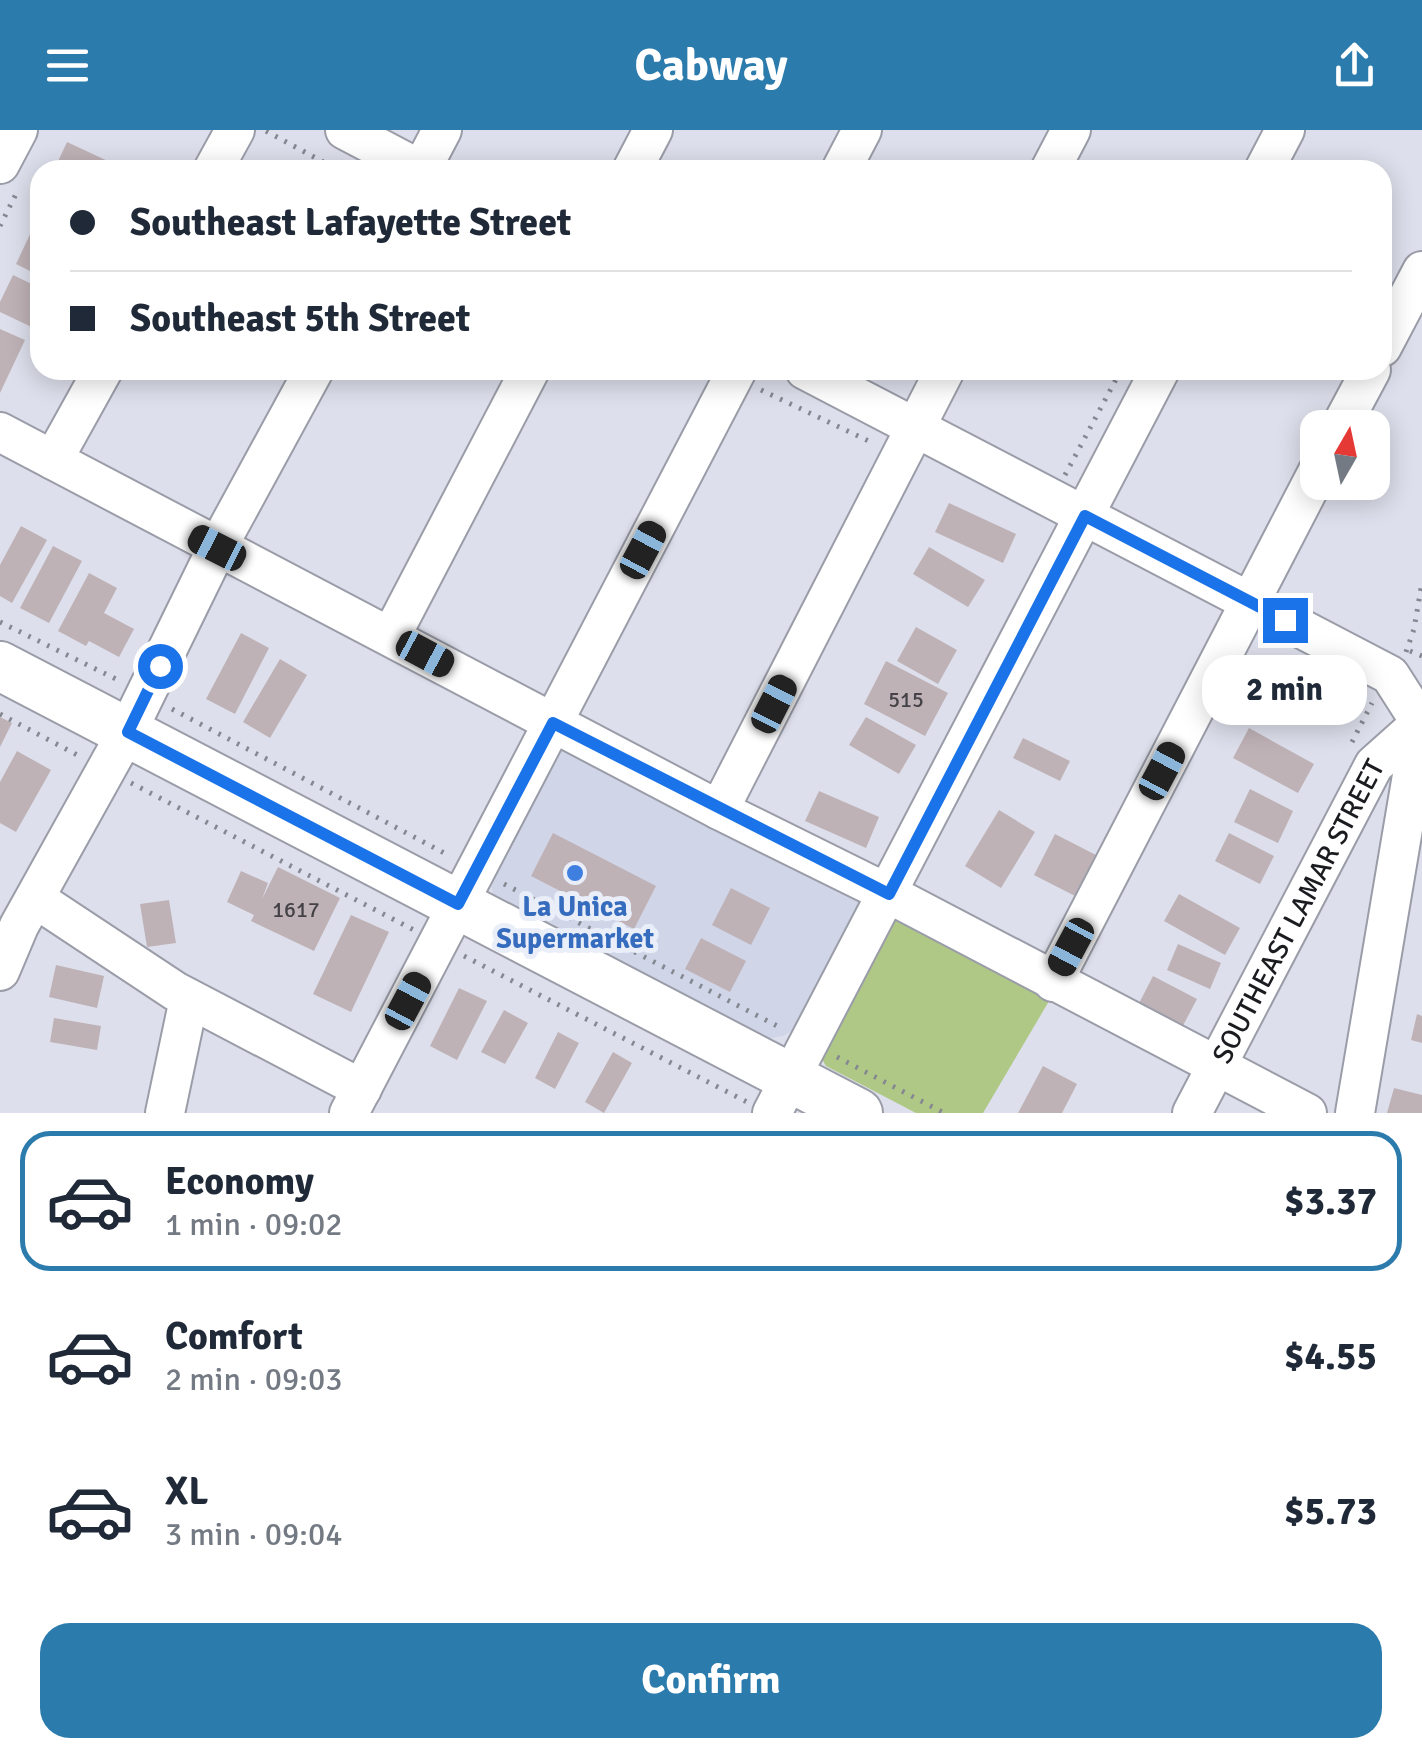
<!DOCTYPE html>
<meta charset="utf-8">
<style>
body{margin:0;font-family:Signika,sans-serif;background:#f6f6f7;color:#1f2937;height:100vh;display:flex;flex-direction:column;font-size:38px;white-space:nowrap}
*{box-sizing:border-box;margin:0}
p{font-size:32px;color:#747a83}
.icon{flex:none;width:55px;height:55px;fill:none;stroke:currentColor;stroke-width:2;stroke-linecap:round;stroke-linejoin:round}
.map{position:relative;height:983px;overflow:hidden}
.details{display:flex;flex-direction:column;background:#fff;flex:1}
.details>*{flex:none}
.banner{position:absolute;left:30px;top:30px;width:1362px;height:220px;border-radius:30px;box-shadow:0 5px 25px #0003;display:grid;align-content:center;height:220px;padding:0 40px;background:#fff}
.needle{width:65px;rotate:9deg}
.buttons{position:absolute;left:1300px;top:280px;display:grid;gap:20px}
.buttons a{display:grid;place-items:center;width:90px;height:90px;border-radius:20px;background:#fff;box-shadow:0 5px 25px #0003;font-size:50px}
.end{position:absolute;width:45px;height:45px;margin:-22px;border:12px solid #1a73e8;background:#fff;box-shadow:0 0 0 5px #fff}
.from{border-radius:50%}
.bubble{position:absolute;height:70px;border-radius:30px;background:#fff;box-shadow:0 5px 25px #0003;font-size:32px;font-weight:700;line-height:70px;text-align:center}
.car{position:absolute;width:30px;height:60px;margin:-30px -15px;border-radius:12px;box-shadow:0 0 8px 2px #0007;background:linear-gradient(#222 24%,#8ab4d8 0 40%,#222 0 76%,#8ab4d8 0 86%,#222 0)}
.banner b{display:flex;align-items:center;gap:35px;height:95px;font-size:38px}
.banner b+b{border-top:2px solid #e0e1e3}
.banner i{width:25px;height:25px;background:#1f2937}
ul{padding:18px 0 0;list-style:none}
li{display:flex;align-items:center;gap:30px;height:140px;margin:0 20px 15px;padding:0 20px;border:5px solid transparent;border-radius:30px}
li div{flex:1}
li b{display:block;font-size:38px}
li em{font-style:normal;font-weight:700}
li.on{border-color:#2c7bad}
li>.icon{width:90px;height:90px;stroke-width:1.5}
.action{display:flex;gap:20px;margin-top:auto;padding:20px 40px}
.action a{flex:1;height:115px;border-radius:30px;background:#2c7bad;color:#fff;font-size:40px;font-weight:700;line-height:115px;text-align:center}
header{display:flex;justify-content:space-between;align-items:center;height:130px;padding:0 40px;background:#2c7bad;color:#fff;font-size:45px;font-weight:700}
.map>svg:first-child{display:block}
</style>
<header><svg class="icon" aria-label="menu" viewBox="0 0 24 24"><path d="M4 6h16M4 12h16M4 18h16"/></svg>Cabway<svg class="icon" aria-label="share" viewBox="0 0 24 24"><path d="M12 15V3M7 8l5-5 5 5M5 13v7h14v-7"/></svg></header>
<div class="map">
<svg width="1422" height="983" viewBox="0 0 1422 983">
<rect width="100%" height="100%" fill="#dde0ec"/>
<path fill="#d0d5e8" d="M 569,595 L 874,754 L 795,899 L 783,906 L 767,909 L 493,764 L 490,751 Z"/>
<path fill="#afc886" d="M 895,780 L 1052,866 L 983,983 L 916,983 L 826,936 L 820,926 Z"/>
<g fill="#bfb2b6">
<path d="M 67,12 L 112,33 L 109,40 L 54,40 Z"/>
<path d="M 40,83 L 40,146 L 16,134 Z"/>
<path d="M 13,145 L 40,158 L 40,201 L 0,182 L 0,172 Z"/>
<path d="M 0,199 L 25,210 L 0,263 Z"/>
<path d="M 949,373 L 1016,404 L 1003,433 L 935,402 Z"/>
<path d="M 21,396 L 47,410 L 12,473 L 0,466 L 0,435 Z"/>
<path d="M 53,416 L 82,431 L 49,493 L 20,478 Z"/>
<path d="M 929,417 L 985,450 L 968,477 L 913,444 Z"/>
<path d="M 89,443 L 117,458 L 104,483 L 134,499 L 119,527 L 89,511 L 86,516 L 58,501 Z"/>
<path d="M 916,497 L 957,520 L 938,554 L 897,531 Z"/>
<path d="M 241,503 L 269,518 L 235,584 L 206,569 Z"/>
<path d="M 280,529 L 307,545 L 270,608 L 243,592 Z"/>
<path d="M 886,531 L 948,563 L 925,606 L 864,574 Z"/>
<path d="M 0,587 L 12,593 L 0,617 Z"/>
<path d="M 866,587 L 916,615 L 899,644 L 849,615 Z"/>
<path d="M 1249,598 L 1314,634 L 1298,663 L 1233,628 Z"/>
<path d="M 1023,608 L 1070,631 L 1060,651 L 1013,628 Z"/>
<path d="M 17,621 L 51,640 L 16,702 L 0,693 L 0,652 Z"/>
<path d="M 1250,659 L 1293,681 L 1278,713 L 1234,692 Z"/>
<path d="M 819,661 L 879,687 L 866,718 L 805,691 Z"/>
<path d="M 999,680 L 1035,702 L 1001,758 L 965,736 Z"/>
<path d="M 553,703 L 656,756 L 634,799 L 531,746 Z"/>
<path d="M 1229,703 L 1274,726 L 1260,754 L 1215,731 Z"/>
<path d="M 1055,704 L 1096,725 L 1075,766 L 1034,745 Z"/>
<path d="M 278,737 L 340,768 L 314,821 L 251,791 L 254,785 L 227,772 L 241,741 L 268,753 L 262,769 Z"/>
<path d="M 731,758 L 770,778 L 751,815 L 712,795 Z"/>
<path d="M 1179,764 L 1240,798 L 1225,825 L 1164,791 Z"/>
<path d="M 169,770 L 176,813 L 147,817 L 140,774 Z"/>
<path d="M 351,785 L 389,802 L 351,882 L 313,864 Z"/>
<path d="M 701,808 L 746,831 L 730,862 L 685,839 Z"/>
<path d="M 1178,814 L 1221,833 L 1210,859 L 1167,840 Z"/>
<path d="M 56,835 L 104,846 L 97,878 L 49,867 Z"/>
<path d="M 1153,846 L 1197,869 L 1177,907 L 1133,885 Z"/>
<path d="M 459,858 L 487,871 L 457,930 L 430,916 Z"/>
<path d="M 504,880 L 528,893 L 505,934 L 481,922 Z"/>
<path d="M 1417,884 L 1422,886 L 1422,913 L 1411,910 Z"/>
<path d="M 54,888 L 101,896 L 97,920 L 50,912 Z"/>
<path d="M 558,902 L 579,913 L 555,959 L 535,948 Z"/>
<path d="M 613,922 L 632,933 L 604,983 L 585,972 Z"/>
<path d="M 1043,936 L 1077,954 L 1062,983 L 1018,983 Z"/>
<path d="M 1394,958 L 1422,965 L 1422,983 L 1387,983 Z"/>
</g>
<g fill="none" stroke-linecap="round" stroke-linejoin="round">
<g stroke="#9a9da8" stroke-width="42">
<g id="minor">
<path d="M 345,0 L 421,40"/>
<path d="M 0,34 L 18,0"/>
<path d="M 213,40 L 235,0"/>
<path d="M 421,40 L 442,0"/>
<path d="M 632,40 L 653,0"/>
<path d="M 841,40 L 862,0"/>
<path d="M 1050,40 L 1071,0"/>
<path d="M 1264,40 L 1285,0"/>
<path d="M 1382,217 L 1422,141"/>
<path d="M 805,240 L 1390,545 L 1422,595"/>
<path d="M 1340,298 L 1371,240"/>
<path d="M 0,302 L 719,680 L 945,240"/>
<path d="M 53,330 L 103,240"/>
<path d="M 391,506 L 530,240"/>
<path d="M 719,680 L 889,764 L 1307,983"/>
<path d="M 36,769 L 175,861 L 362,959"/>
<path d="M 0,841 L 19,796 L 127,602 L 217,418 L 314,240"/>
<path d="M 1053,852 L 1318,341"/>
<path d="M 165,983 L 189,869"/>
<path d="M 349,983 L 737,240"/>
<path d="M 772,983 L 1160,240"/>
<path id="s1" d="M 1192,983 L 1374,635 L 1420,594"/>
<path d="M 1355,983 L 1422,586"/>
</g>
</g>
<g stroke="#9a9da8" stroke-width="52">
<path id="major" d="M 0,536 L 858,983"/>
</g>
<g stroke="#868891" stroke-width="5" stroke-dasharray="2.5 8" stroke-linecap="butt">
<path d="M 266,1 L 338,40"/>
<path d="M 0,96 L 18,60"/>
<path d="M 761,260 L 873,313"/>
<path d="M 1065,345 L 1121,240"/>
<path d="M 0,492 L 118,550"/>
<path d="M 1410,521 L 1422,526"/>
<path d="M 1406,522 L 1414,499 L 1422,452"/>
<path d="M 172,579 L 450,726"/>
<path d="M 0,584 L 81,627"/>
<path d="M 1352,612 L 1372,573"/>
<path d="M 131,653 L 414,800"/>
<path d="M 504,754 L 783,899"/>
<path d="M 464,826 L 747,972"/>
<path d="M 837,927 L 944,983"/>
</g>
<use href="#minor" stroke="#fff" stroke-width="38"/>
<use href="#major" stroke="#fff" stroke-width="48"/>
</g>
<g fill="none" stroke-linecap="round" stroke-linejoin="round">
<path stroke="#1a73e8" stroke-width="12" d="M 160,536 L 128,602 L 458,774 L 553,593 L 889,764 L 1085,386 L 1285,490"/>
</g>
<circle fill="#3f7fe0" stroke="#eaeef9" stroke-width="4" cx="575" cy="743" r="10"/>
<g text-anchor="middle" stroke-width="10" stroke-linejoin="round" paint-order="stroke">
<g font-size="22" fill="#444246">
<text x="906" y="577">515</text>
<text x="296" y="787">1617</text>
</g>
<g font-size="28" font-weight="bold" fill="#366cbe" stroke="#eaeef9">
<text x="575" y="786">La Unica<tspan x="575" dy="32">Supermarket</tspan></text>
</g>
<g font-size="28" fill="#1b1c20" stroke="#eaeef9">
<text dy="10" stroke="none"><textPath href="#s1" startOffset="228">SOUTHEAST LAMAR STREET</textPath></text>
</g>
</g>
</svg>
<div class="buttons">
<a><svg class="needle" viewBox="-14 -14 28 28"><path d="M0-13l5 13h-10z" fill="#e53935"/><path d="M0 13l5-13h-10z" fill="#747a83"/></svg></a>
</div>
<i class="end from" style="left:160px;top:536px"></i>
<i class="end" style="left:1285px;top:490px"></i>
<div class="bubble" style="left:1202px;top:525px;width:165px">2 min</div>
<i class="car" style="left:217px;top:418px;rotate:297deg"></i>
<i class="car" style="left:643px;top:420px;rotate:28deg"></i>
<i class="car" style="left:425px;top:524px;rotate:118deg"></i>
<i class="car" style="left:774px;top:574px;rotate:27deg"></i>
<i class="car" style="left:1162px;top:641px;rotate:28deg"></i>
<i class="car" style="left:1071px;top:817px;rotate:208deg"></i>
<i class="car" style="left:408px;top:871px;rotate:28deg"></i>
<div class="banner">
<b><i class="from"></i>Southeast Lafayette Street</b>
<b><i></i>Southeast 5th Street</b>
</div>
</div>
<section class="details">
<ul>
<li class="on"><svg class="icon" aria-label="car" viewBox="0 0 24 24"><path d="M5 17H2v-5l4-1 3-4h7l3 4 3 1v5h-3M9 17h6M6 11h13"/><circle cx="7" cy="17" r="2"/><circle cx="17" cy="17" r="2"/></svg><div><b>Economy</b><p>1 min · 09:02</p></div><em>$3.37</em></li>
<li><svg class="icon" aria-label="car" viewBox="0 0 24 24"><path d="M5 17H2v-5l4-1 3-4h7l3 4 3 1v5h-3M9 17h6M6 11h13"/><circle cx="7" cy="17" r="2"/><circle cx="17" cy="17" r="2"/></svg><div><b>Comfort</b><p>2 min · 09:03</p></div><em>$4.55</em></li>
<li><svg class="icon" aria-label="car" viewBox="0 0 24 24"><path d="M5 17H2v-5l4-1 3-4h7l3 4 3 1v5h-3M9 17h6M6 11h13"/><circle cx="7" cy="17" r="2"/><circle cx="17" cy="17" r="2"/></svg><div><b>XL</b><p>3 min · 09:04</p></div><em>$5.73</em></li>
</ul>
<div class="action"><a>Confirm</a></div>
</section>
